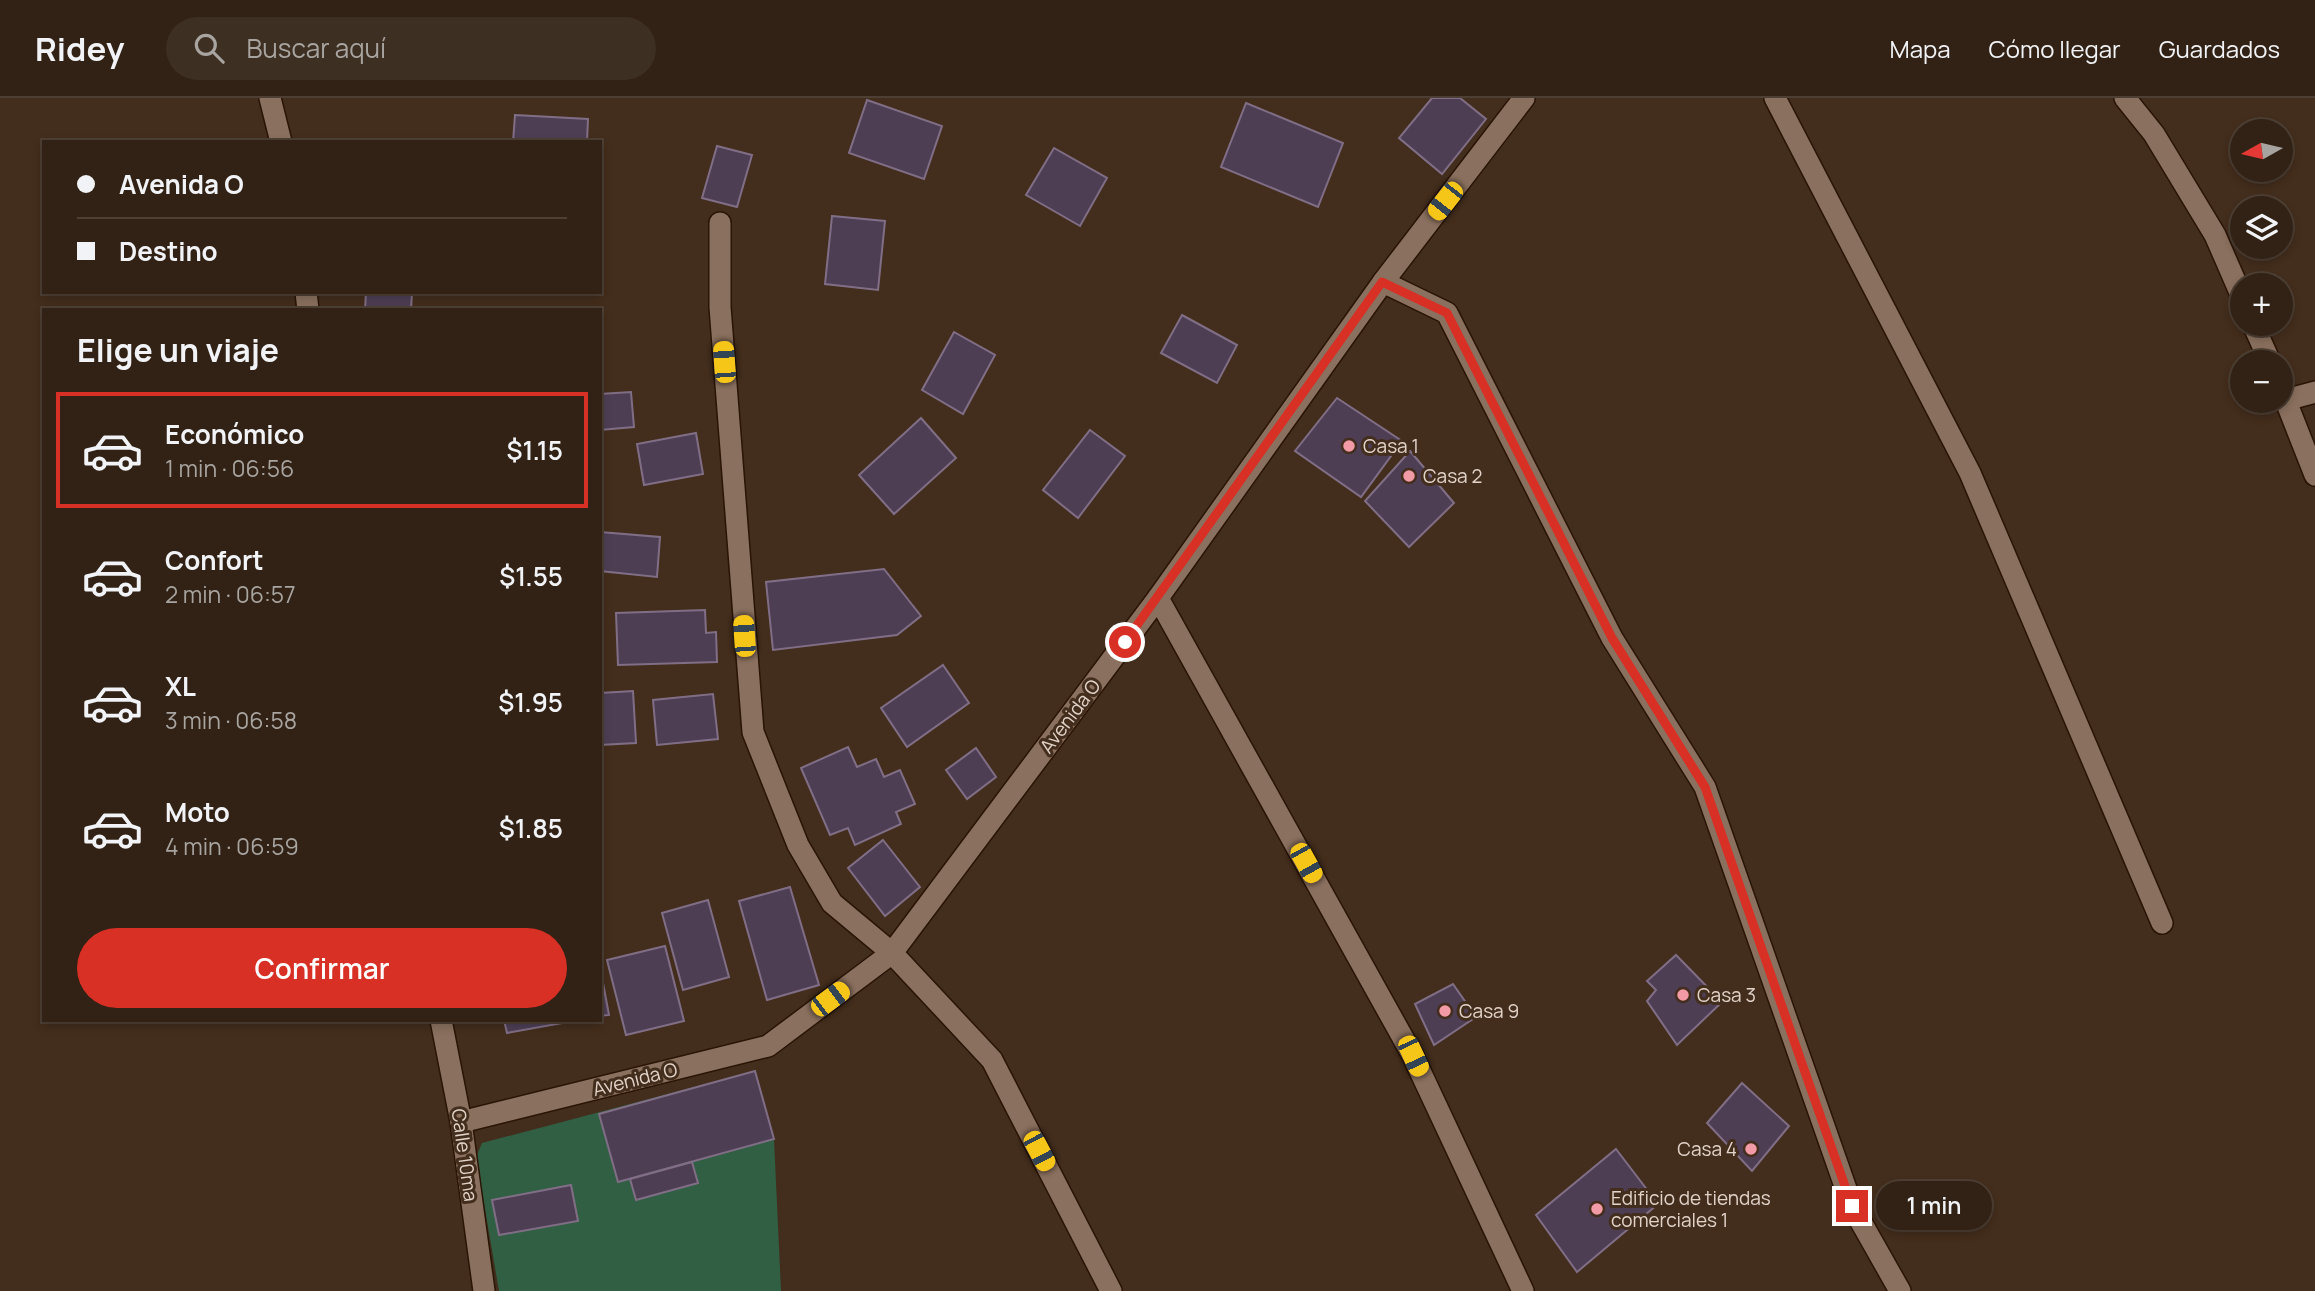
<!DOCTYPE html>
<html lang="es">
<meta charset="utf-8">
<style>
body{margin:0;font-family:Manrope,sans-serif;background:#3d2f22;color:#f1f3f6;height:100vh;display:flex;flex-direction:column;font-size:26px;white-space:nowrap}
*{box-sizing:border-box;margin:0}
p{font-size:23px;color:#a8a4a0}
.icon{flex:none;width:38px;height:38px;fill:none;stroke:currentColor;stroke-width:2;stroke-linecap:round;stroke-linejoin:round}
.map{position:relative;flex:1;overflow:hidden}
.drawer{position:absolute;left:42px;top:210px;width:560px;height:714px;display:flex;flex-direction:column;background:#322215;border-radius:0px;box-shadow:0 4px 10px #0003,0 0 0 2px #4d3f34}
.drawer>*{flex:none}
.banner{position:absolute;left:42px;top:42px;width:560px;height:154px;border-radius:0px;box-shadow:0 4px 10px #0003,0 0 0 2px #4d3f34;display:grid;align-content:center;height:154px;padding:0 35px;background:#322215}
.needle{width:46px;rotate:262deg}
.buttons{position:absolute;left:2230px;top:21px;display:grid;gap:14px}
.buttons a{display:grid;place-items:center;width:63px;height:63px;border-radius:50%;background:#322215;box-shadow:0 4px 10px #0003,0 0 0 2px #4d3f34;font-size:35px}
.end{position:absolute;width:32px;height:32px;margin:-16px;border:9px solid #d93025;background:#fff;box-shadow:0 0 0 4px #fff}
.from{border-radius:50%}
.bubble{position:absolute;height:49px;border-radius:24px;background:#322215;box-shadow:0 4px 10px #0003,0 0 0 2px #4d3f34;font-size:23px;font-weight:600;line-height:49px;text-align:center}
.car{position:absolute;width:21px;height:42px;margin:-21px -10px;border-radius:9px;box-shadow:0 0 5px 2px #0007;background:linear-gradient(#f5c518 24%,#345 0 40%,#f5c518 0 76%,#345 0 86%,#f5c518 0)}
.banner b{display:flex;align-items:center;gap:24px;height:66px;font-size:26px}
.banner b+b{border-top:2px solid #4d3f34}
.banner i{width:18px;height:18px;background:#f1f3f6}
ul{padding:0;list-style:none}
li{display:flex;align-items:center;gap:21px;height:116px;margin:0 14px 10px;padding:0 21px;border:4px solid transparent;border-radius:0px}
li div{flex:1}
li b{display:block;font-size:26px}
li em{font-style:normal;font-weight:600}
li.on{border-color:#d93025}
li>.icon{width:63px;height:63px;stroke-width:1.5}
h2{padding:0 35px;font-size:32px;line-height:84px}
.cta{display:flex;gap:14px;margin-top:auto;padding:14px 35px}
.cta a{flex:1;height:80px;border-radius:42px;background:#d93025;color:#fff;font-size:28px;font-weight:600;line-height:80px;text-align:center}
header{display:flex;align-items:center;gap:42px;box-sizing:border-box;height:98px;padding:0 35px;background:#322215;border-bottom:2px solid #4d3f34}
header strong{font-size:33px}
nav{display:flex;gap:38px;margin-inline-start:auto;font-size:24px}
.search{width:490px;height:63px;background:#3d2f22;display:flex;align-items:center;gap:18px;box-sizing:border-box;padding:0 24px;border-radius:38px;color:#a8a4a0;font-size:26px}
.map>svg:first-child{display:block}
</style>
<header>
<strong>Ridey</strong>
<div class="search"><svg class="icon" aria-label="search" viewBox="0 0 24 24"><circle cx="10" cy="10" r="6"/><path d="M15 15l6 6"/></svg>Buscar aquí</div>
<nav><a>Mapa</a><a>Cómo llegar</a><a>Guardados</a></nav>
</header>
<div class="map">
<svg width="2315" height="1193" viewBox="0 0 2315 1193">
<rect width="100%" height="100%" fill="#432d1c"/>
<path fill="#315f44" d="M 755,973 L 774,1041 L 781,1193 L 499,1193 L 476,1059 L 482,1045 Z"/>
<g fill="#4e3e54" stroke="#806e86" stroke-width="2">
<path d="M 1432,0 L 1460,0 L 1486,21 L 1442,76 L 1399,40 Z"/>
<path d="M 867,2 L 942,28 L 924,81 L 849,55 Z"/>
<path d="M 1246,5 L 1343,45 L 1318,109 L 1221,69 Z"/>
<path d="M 515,17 L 588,21 L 587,44 L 513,44 Z"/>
<path d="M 717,48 L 752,57 L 737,109 L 702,100 Z"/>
<path d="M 1054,50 L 1107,80 L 1080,128 L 1026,97 Z"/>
<path d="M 832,118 L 885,123 L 878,192 L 825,186 Z"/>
<path d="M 366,194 L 412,194 L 411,212 L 365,212 Z"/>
<path d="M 1182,217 L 1237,247 L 1217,285 L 1161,255 Z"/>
<path d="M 954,234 L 995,257 L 963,316 L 922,292 Z"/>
<path d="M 631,294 L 634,329 L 600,332 L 600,296 Z"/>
<path d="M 1337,300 L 1402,343 L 1361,399 L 1295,353 Z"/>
<path d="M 921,320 L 956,360 L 894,416 L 859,377 Z"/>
<path d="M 1090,332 L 1125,358 L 1078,420 L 1043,392 Z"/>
<path d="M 696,335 L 703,376 L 644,387 L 637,346 Z"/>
<path d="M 1410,353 L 1454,405 L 1409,449 L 1365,403 Z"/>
<path d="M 600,434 L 660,439 L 657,479 L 600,473 Z"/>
<path d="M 884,471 L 921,518 L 897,537 L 773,552 L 766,484 Z"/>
<path d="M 705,512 L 706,535 L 716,534 L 717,564 L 618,567 L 616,515 Z"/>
<path d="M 943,567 L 969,605 L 907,649 L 881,610 Z"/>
<path d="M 633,593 L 636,645 L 600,647 L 600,595 Z"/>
<path d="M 713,596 L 718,641 L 657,647 L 653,602 Z"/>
<path d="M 848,649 L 857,669 L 876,661 L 884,679 L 900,672 L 915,706 L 896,714 L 901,726 L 855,747 L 848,730 L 830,737 L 801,670 Z"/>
<path d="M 976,650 L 996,679 L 967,701 L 946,672 Z"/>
<path d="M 883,742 L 920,789 L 885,818 L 848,770 Z"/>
<path d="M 790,789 L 819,887 L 767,902 L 739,803 Z"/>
<path d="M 708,802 L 729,879 L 683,892 L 662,815 Z"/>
<path d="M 665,848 L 684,923 L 626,937 L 607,862 Z"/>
<path d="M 1676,857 L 1722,904 L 1677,947 L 1647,903 L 1656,892 L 1647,883 Z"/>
<path d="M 600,869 L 609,917 L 600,918 Z"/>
<path d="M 1453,886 L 1476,919 L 1434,947 L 1415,906 Z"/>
<path d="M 504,922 L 579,922 L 507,935 Z"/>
<path d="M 755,973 L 774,1041 L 618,1084 L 599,1016 Z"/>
<path d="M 1742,985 L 1789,1028 L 1752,1073 L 1707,1025 Z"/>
<path d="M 1616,1051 L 1658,1106 L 1577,1174 L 1536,1117 Z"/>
<path d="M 692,1064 L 698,1085 L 636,1102 L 630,1081 Z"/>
<path d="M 571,1087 L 578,1123 L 499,1137 L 492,1102 Z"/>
</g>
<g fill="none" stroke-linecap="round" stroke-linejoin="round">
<g stroke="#291405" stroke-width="24">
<g id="minor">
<path d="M 270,0 L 281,44"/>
<path d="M 1775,0 L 1970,375 L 2162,825"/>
<path d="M 2125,0 L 2154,36 L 2215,137 L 2242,199"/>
<path d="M 720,125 L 720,209 L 753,634 L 798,747 L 832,805 L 892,855 L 992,962 L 1111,1193"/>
<path d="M 1383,184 L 1447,215 L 1612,540 L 1705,689 L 1852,1108 L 1900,1193"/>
<path d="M 306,194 L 308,212"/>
<path d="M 2253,226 L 2270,264"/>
<path d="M 2280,288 L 2315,377"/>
<path d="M 2286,302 L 2315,294"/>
<path d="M 1158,500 L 1413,958 L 1523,1193"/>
<path d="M 441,922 L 461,1024 L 484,1193"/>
<path d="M 461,1024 L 768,948 L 892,855 L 1158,500 L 1383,184 L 1524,0"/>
</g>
</g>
<use href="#minor" stroke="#8a705e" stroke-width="21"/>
</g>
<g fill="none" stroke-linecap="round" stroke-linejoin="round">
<path stroke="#d93025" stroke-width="9" d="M 1125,544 L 1382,184 L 1447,215 L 1612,540 L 1705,689 L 1852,1108"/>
</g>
<g fill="#f39aa7" stroke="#432d1c" stroke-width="2.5">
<circle cx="1349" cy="348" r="7"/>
<circle cx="1409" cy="378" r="7"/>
<circle cx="1683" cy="897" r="7"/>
<circle cx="1445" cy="913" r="7"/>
<circle cx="1751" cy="1051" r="7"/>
<circle cx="1597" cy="1111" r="7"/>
</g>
<g text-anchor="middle" stroke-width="6" stroke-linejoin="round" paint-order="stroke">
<g font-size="19" fill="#e2d3c9" stroke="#432d1c" text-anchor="start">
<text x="1363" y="355">Casa 1</text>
<text x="1423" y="385">Casa 2</text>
<text x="1697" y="904">Casa 3</text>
<text x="1459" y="920">Casa 9</text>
<text x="1737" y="1058" text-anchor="end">Casa 4</text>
<text x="1611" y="1107">Edificio de tiendas<tspan x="1611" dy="22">comerciales 1</tspan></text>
</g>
<g font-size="19" fill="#e2d3c9" stroke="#432d1c">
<text transform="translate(1070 618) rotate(-53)" y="7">Avenida O</text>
<text transform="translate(635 981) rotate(-14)" y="7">Avenida O</text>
<text transform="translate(465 1057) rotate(82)" y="7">Calle 10ma</text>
</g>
</g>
</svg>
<div class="buttons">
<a><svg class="needle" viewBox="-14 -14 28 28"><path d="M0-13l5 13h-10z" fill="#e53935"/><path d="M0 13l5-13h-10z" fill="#a8a4a0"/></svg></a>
<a><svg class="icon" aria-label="layers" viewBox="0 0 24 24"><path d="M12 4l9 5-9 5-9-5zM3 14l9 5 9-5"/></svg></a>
<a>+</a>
<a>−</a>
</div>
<i class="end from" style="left:1125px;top:544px"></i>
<i class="end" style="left:1852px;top:1108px"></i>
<div class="bubble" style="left:1876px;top:1083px;width:116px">1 min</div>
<i class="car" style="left:1445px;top:103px;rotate:218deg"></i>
<i class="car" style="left:724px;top:264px;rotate:356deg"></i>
<i class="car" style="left:744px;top:538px;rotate:356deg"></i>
<i class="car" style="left:1306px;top:765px;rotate:151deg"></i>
<i class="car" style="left:830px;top:901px;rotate:53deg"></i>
<i class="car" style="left:1413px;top:958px;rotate:155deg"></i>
<i class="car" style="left:1039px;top:1053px;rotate:152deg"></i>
<div class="banner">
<b><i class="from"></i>Avenida O</b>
<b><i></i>Destino</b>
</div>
<section class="drawer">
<h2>Elige un viaje</h2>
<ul>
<li class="on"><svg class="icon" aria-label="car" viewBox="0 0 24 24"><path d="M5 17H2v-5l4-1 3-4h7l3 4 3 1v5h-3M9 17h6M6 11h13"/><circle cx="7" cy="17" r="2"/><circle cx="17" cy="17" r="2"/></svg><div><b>Económico</b><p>1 min · 06:56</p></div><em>$1.15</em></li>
<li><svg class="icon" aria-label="car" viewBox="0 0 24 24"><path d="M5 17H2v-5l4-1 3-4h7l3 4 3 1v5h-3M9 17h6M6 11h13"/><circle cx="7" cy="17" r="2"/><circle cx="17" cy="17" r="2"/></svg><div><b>Confort</b><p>2 min · 06:57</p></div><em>$1.55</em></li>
<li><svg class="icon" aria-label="car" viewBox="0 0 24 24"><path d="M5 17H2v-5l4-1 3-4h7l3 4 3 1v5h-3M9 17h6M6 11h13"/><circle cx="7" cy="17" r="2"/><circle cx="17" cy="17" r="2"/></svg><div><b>XL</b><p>3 min · 06:58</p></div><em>$1.95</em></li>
<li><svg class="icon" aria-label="car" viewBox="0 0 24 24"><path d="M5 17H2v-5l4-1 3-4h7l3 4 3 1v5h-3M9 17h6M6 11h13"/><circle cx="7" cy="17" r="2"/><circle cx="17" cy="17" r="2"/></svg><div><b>Moto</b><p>4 min · 06:59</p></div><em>$1.85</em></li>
</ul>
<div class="cta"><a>Confirmar</a></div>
</section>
</div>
